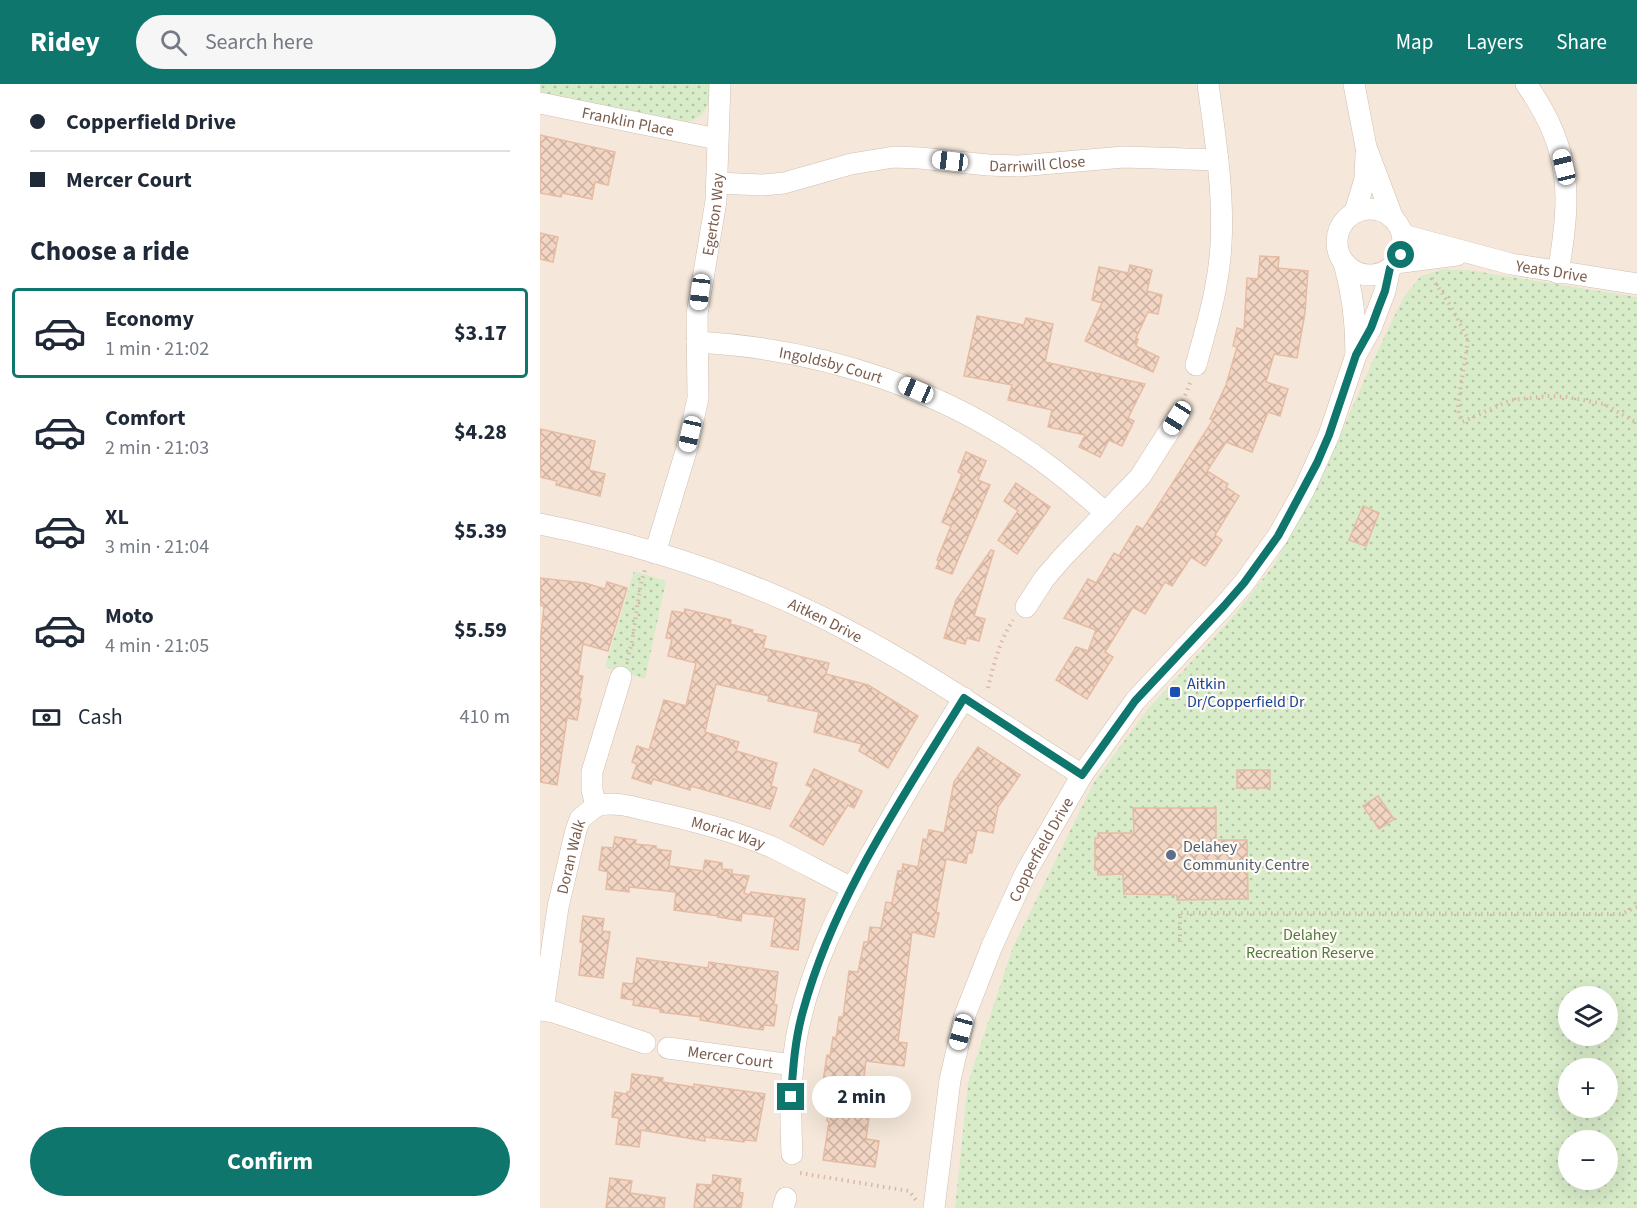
<!DOCTYPE html>
<meta charset="utf-8">
<style>
body{margin:0;font-family:"Source Sans 3",sans-serif;background:#f6f6f7;color:#1f2937;height:100vh;display:flex;flex-direction:column;font-size:22px;white-space:nowrap}
*{box-sizing:border-box;margin:0}
p{font-size:20px;color:#747a83}
.icon{flex:none;width:33px;height:33px;fill:none;stroke:currentColor;stroke-width:2;stroke-linecap:round;stroke-linejoin:round}
.map{position:relative;flex:1;overflow:hidden}
.drawer{display:flex;flex-direction:column;background:#fff;width:540px}
.drawer>*{flex:none}
.banner{display:grid;align-content:center;height:132px;padding:0 30px;background:#fff}
.buttons{position:absolute;left:1018px;top:902px;display:grid;gap:12px}
.buttons a{display:grid;place-items:center;width:60px;height:60px;border-radius:50%;background:#fff;box-shadow:0 6px 24px #0002;font-size:30px}
.end{position:absolute;width:27px;height:27px;margin:-14px;border:8px solid #0f766e;background:#fff;box-shadow:0 0 0 3px #fff}
.from{border-radius:50%}
.bubble{position:absolute;height:42px;border-radius:21px;background:#fff;box-shadow:0 6px 24px #0002;font-size:20px;font-weight:700;line-height:42px;text-align:center}
.car{position:absolute;width:18px;height:36px;margin:-18px -9px;border-radius:8px;box-shadow:0 0 4px 2px #0007;background:linear-gradient(#fff 24%,#345 0 40%,#fff 0 76%,#345 0 86%,#fff 0)}
.banner b{display:flex;align-items:center;gap:21px;height:57px;font-size:22px}
.banner b+b{border-top:2px solid #e0e1e3}
.banner i{width:15px;height:15px;background:#1f2937}
ul{padding:0;list-style:none}
li{display:flex;align-items:center;gap:18px;height:90px;margin:0 12px 9px;padding:0 18px;border:3px solid transparent;border-radius:6px}
li div{flex:1}
li b{display:block;font-size:22px}
li em{font-style:normal;font-weight:700}
li.selected{border-color:#0f766e}
li>.icon{width:54px;height:54px;stroke-width:1.5}
h2{padding:0 30px;font-size:27px;line-height:72px}
.pay{display:flex;align-items:center;gap:15px;height:66px;padding:0 30px;font-size:22px}
.pay p{margin-inline-start:auto}
.cta{display:flex;gap:12px;margin-top:auto;padding:12px 30px}
.cta a{flex:1;height:69px;border-radius:36px;background:#0f766e;color:#fff;font-size:24px;font-weight:700;line-height:69px;text-align:center}
header{display:flex;align-items:center;gap:36px;box-sizing:border-box;height:84px;padding:0 30px;background:#0f766e;color:#fff}
header strong{font-size:28px}
nav{display:flex;gap:33px;margin-inline-start:auto;font-size:21px}
.search{width:420px;height:54px;background:#f6f6f7;display:flex;align-items:center;gap:15px;box-sizing:border-box;padding:0 21px;border-radius:33px;color:#747a83;font-size:22px}
main{display:flex;flex:1;min-height:0}
.map>svg:first-child{display:block}
</style>
<header>
<strong>Ridey</strong>
<div class="search"><svg class="icon" aria-label="search" viewBox="0 0 24 24"><circle cx="10" cy="10" r="6"/><path d="M15 15l6 6"/></svg>Search here</div>
<nav><a>Map</a><a>Layers</a><a>Share</a></nav>
</header>
<main>
<section class="drawer">
<div class="banner">
<b><i class="from"></i>Copperfield Drive</b>
<b><i></i>Mercer Court</b>
</div>
<h2>Choose a ride</h2>
<ul>
<li class="selected"><svg class="icon" aria-label="car" viewBox="0 0 24 24"><path d="M5 17H2v-5l4-1 3-4h7l3 4 3 1v5h-3M9 17h6M6 11h13"/><circle cx="7" cy="17" r="2"/><circle cx="17" cy="17" r="2"/></svg><div><b>Economy</b><p>1 min · 21:02</p></div><em>$3.17</em></li>
<li><svg class="icon" aria-label="car" viewBox="0 0 24 24"><path d="M5 17H2v-5l4-1 3-4h7l3 4 3 1v5h-3M9 17h6M6 11h13"/><circle cx="7" cy="17" r="2"/><circle cx="17" cy="17" r="2"/></svg><div><b>Comfort</b><p>2 min · 21:03</p></div><em>$4.28</em></li>
<li><svg class="icon" aria-label="car" viewBox="0 0 24 24"><path d="M5 17H2v-5l4-1 3-4h7l3 4 3 1v5h-3M9 17h6M6 11h13"/><circle cx="7" cy="17" r="2"/><circle cx="17" cy="17" r="2"/></svg><div><b>XL</b><p>3 min · 21:04</p></div><em>$5.39</em></li>
<li><svg class="icon" aria-label="car" viewBox="0 0 24 24"><path d="M5 17H2v-5l4-1 3-4h7l3 4 3 1v5h-3M9 17h6M6 11h13"/><circle cx="7" cy="17" r="2"/><circle cx="17" cy="17" r="2"/></svg><div><b>Moto</b><p>4 min · 21:05</p></div><em>$5.59</em></li>
</ul>
<div class="pay"><svg class="icon" aria-label="cash" viewBox="0 0 24 24"><path d="M3 7h18v10H3z"/><circle cx="12" cy="12" r="2"/></svg>Cash<p>410 m</p></div>
<div class="cta"><a>Confirm</a></div>
</section>
<div class="map">
<svg width="1097" height="1124" viewBox="0 0 1097 1124">
<defs>
<pattern id="park-dots" width="8" height="8" patternUnits="userSpaceOnUse" patternTransform="scale(1.5)"><rect width="8" height="8" fill="#d8ecc9"/><path d="M2 2h.1M6 6h.1" fill="none" stroke="#b4c2a5" stroke-width="1.8" stroke-linecap="round"/></pattern>
<pattern id="building-cross-hatch" width="8" height="8" patternUnits="userSpaceOnUse" patternTransform="scale(1.5)"><rect width="8" height="8" fill="#f3d5c3"/><path d="M0 0l8 8M0 8l8-8" fill="none" stroke="#cab0a1"/></pattern>
</defs>
<rect width="100%" height="100%" fill="#fdf6ec"/>
<path fill="#f5e8da" fill-rule="evenodd" d="M 0,0 L 1097,0 L 1097,1124 L 0,1124 ZM 1029,912 L 1068,912 L 1068,951 L 1029,951 ZM 1029,984 L 1068,984 L 1068,1023 L 1029,1023 ZM 1029,1056 L 1068,1056 L 1068,1095 L 1029,1095 Z"/>
<g fill="url(#park-dots)" fill-rule="evenodd">
<path d="M 0,0 L 173,0 C 168,24 166,35 140,40 L 0,13 Z"/>
<path d="M 903,185 L 928,186 L 1097,213 L 1097,1124 L 415,1124 L 428,999 L 473,863 L 554,698 L 607,626 L 689,537 L 734,481 L 780,397 L 831,281 L 863,214 L 881,192 ZM 1029,912 L 1068,912 L 1068,951 L 1029,951 ZM 1029,984 L 1068,984 L 1068,1023 L 1029,1023 ZM 1029,1056 L 1068,1056 L 1068,1095 L 1029,1095 Z"/>
<path d="M 94,487 L 126,497 L 105,595 L 65,583 Z"/>
</g>
<g fill="url(#building-cross-hatch)" stroke="#e6bba3" stroke-width="1.5">
<path d="M 0,51 L 75,68 L 68,101 L 55,98 L 52,115 L 22,109 L 21,113 L 0,109 Z"/>
<path d="M 0,149 L 18,153 L 13,178 L 0,175 Z"/>
<path d="M 720,172 L 739,173 L 738,184 L 768,187 L 765,229 L 757,274 L 734,270 L 726,298 L 748,305 L 740,332 L 728,328 L 712,368 L 686,358 L 667,387 L 688,400 L 686,403 L 699,412 L 675,451 L 682,456 L 665,482 L 651,473 L 632,502 L 625,498 L 605,530 L 593,523 L 565,568 L 573,573 L 547,615 L 516,596 L 536,563 L 548,567 L 556,546 L 524,534 L 548,495 L 556,499 L 574,469 L 579,472 L 597,442 L 603,445 L 673,336 L 670,335 L 686,301 L 697,263 L 693,262 L 697,244 L 704,246 L 707,194 L 718,195 Z"/>
<path d="M 590,181 L 612,186 L 607,207 L 622,211 L 618,230 L 608,228 L 596,254 L 598,255 L 596,262 L 619,273 L 613,288 L 545,257 L 562,219 L 552,216 L 559,183 L 588,189 Z"/>
<path d="M 437,232 L 484,241 L 486,234 L 513,240 L 505,278 L 605,300 L 588,334 L 594,337 L 582,362 L 569,356 L 560,373 L 539,363 L 545,351 L 508,343 L 512,326 L 468,316 L 472,301 L 424,292 Z"/>
<path d="M 0,345 L 55,357 L 49,386 L 65,390 L 60,412 L 16,401 L 17,397 L 0,393 Z"/>
<path d="M 426,368 L 446,377 L 438,396 L 450,401 L 412,490 L 396,484 L 399,477 L 397,476 L 411,442 L 402,438 L 422,390 L 418,388 Z"/>
<path d="M 476,399 L 510,423 L 477,470 L 458,456 L 478,427 L 464,417 Z"/>
<path d="M 823,422 L 839,429 L 826,462 L 809,456 Z"/>
<path d="M 451,466 L 454,467 L 434,532 L 445,535 L 439,557 L 427,554 L 425,560 L 404,554 L 416,516 Z"/>
<path d="M 0,494 L 45,499 L 65,505 L 67,498 L 87,504 L 68,567 L 43,560 L 38,591 L 43,592 L 39,615 L 41,615 L 37,636 L 27,634 L 17,701 L 0,698 L 0,561 L 4,522 L 0,521 Z"/>
<path d="M 145,525 L 191,536 L 190,540 L 213,546 L 212,549 L 226,552 L 223,564 L 289,579 L 286,590 L 328,601 L 378,632 L 348,684 L 319,667 L 322,660 L 274,648 L 279,628 L 228,617 L 229,612 L 176,600 L 165,648 L 199,658 L 196,667 L 237,679 L 231,702 L 237,704 L 230,725 L 151,702 L 150,706 L 113,695 L 111,700 L 92,694 L 97,680 L 92,678 L 97,662 L 109,666 L 124,616 L 146,622 L 156,579 L 128,572 L 132,555 L 126,554 L 132,527 L 144,529 Z"/>
<path d="M 438,663 L 480,691 L 458,723 L 453,749 L 437,746 L 432,769 L 428,769 L 426,779 L 406,775 L 396,828 L 399,829 L 394,853 L 372,848 L 358,958 L 367,959 L 364,982 L 326,977 L 321,1016 L 331,1018 L 326,1055 L 339,1057 L 335,1083 L 283,1076 L 289,1038 L 287,1037 L 288,1028 L 281,1027 L 284,1004 L 282,1004 L 287,971 L 290,972 L 293,953 L 296,954 L 299,933 L 303,933 L 309,887 L 318,888 L 324,858 L 328,858 L 330,843 L 341,844 L 346,818 L 352,819 L 358,787 L 362,787 L 363,780 L 378,783 L 383,755 L 387,756 L 389,746 L 404,749 L 414,698 Z"/>
<path d="M 274,685 L 322,707 L 314,724 L 308,721 L 283,761 L 250,742 L 273,704 L 266,701 Z"/>
<rect x="697" y="686" width="33" height="18"/>
<path d="M 838,712 L 854,735 L 839,745 L 823,722 Z"/>
<path d="M 593,724 L 676,724 L 676,756 L 707,756 L 708,815 L 637,816 L 637,811 L 584,810 L 583,790 L 558,791 L 558,786 L 555,786 L 555,754 L 558,754 L 558,749 L 594,749 Z"/>
<path d="M 75,753 L 96,756 L 95,760 L 116,762 L 116,765 L 131,767 L 129,782 L 163,787 L 165,776 L 182,779 L 182,785 L 192,786 L 192,790 L 209,792 L 204,809 L 209,811 L 211,808 L 265,815 L 258,866 L 231,862 L 235,833 L 202,829 L 201,837 L 178,833 L 179,832 L 134,826 L 136,808 L 89,803 L 89,808 L 66,805 L 68,788 L 59,786 L 62,763 L 73,764 Z"/>
<path d="M 43,832 L 64,835 L 62,847 L 70,848 L 63,894 L 39,891 L 43,859 L 40,858 Z"/>
<path d="M 97,874 L 168,884 L 169,878 L 238,888 L 234,921 L 237,921 L 234,942 L 224,941 L 223,946 L 202,943 L 160,936 L 161,933 L 120,928 L 120,925 L 93,921 L 94,916 L 81,914 L 83,899 L 93,900 Z"/>
<path d="M 92,990 L 123,994 L 122,998 L 154,1003 L 154,1000 L 225,1010 L 216,1057 L 204,1056 L 204,1058 L 165,1053 L 165,1057 L 101,1046 L 99,1063 L 76,1060 L 79,1034 L 72,1033 L 75,1008 L 87,1010 L 87,1008 L 90,1008 Z"/>
<path d="M 173,1091 L 201,1095 L 199,1108 L 203,1109 L 201,1124 L 154,1124 L 157,1100 L 172,1101 Z"/>
<path d="M 70,1094 L 92,1097 L 90,1109 L 125,1114 L 124,1124 L 66,1124 Z"/>
</g>
<g fill="none" stroke-linecap="round" stroke-linejoin="round">
<g stroke="#d1beb0" stroke-width="22">
<g id="minor">
<path d="M 814,0 L 826,63 L 852,132"/>
<path d="M 986,0 C 1033,66 1031,112 1018,189"/>
<path id="s1" d="M 0,19 L 177,55"/>
<path id="s2" d="M 177,99 L 222,101 L 244,99 L 311,80 L 354,73 L 380,74 L 448,81 L 479,82 L 584,73 L 678,76"/>
<circle cx="830" cy="158" r="33"/>
<path d="M 815,128 L 825,95 L 826,70"/>
<path id="s3" d="M 863,151 L 971,180 L 1097,200"/>
<path d="M 804,179 C 813,210 816,238 816,270"/>
<path d="M 855,179 L 917,171"/>
<path id="s4" d="M 157,258 C 286,265 410,307 513,385 C 531,399 549,414 566,429"/>
<path d="M 656,281 C 667,241 679,202 681,160 C 684,107 675,53 668,0"/>
<path id="s5" d="M 0,440 C 105,461 210,495 305,545 C 388,588 464,642 542,691"/>
<path id="s6" d="M 115,469 L 147,364 L 158,314 L 157,230 L 176,117 L 180,0"/>
<path d="M 486,523 L 504,495 L 522,474 L 600,393 L 637,335"/>
<path id="s7" d="M 56,722 C 74,717 93,723 110,727 C 152,736 195,747 234,764 C 260,777 286,791 312,804"/>
<path d="M 0,926 L 14,928 L 105,959"/>
<path id="s8" d="M 3,926 L 18,823 L 36,746 L 40,735 L 56,722 L 52,706 L 52,688 L 81,593"/>
<path id="s9" d="M 128,964 L 253,981"/>
<path d="M 252,1070 C 250,1032 250,994 256,956 C 268,889 298,829 331,770 C 360,717 392,665 424,614"/>
<path d="M 243,1124 L 246,1114"/>
<path id="s10" d="M 394,1124 L 410,996 L 425,931 L 452,862 L 486,788 L 542,691 L 595,617 L 684,522 L 704,499 L 738,452 L 764,406 L 789,351 L 816,271 L 831,244 L 845,207 L 850,184"/>
</g>
</g>
<g stroke="#d9b8a5" stroke-width="4" stroke-dasharray="1.5 4.5" stroke-linecap="butt">
<path d="M 892,194 L 910,221 L 928,255 L 918,321 L 919,330 L 922,338 L 971,316 L 1008,312 L 1027,313 L 1064,320 L 1097,339"/>
<path d="M 643,317 L 650,299"/>
<path d="M 87,576 C 97,546 95,516 105,486"/>
<path d="M 448,604 C 454,579 459,558 473,536"/>
<path d="M 640,858 L 640,829 L 1081,830 L 1097,823"/>
<path d="M 260,1089 L 363,1106 L 369,1107 L 376,1116"/>
</g>
<use href="#minor" stroke="#fff" stroke-width="21"/>
</g>
<g fill="none" stroke-linecap="round" stroke-linejoin="round">
<path stroke="#0f766e" stroke-width="8" d="M 251,1013 C 253,984 255,955 263,927 C 294,813 363,713 424,614 L 542,691 L 595,617 L 684,522 L 704,499 L 738,452 L 777,379 L 789,351 L 816,271 L 831,244 L 838,225 L 845,207 L 850,184 L 861,171"/>
</g>
<rect fill="#1a4fb4" stroke="#fffaf3" stroke-width="2" x="629" y="602" width="12" height="12" rx="3"/>
<circle fill="#5c6f8a" stroke="#fffaf3" stroke-width="2" cx="631" cy="771" r="6"/>
<g text-anchor="middle" stroke-width="4.5" stroke-linejoin="round" paint-order="stroke">
<g font-size="16" fill="#7a5c4d" stroke="#fffaf3">
<text dy="6" stroke="none"><textPath href="#s1" startOffset="90">Franklin Place</textPath></text>
<text dy="6" stroke="none"><textPath href="#s2" startOffset="324">Darriwill Close</textPath></text>
<text dy="6" stroke="none"><textPath href="#s6" startOffset="346">Egerton Way</textPath></text>
<text dy="6" stroke="none"><textPath href="#s3" startOffset="153">Yeats Drive</textPath></text>
<text dy="6" stroke="none"><textPath href="#s4" startOffset="136">Ingoldsby Court</textPath></text>
<text dy="6" stroke="none"><textPath href="#s5" startOffset="302">Aitken Drive</textPath></text>
<text dy="6" stroke="none"><textPath href="#s7" startOffset="136">Moriac Way</textPath></text>
<text dy="6" stroke="none"><textPath href="#s10" startOffset="378">Copperfield Drive</textPath></text>
<text dy="6" stroke="none"><textPath href="#s8" startOffset="156">Doran Walk</textPath></text>
<text dy="6" stroke="none"><textPath href="#s9" startOffset="63">Mercer Court</textPath></text>
</g>
<g font-size="16" fill="#164399" stroke="#fffaf3" text-anchor="start">
<text x="647" y="605">Aitkin<tspan x="647" dy="18">Dr/Copperfield Dr</tspan></text>
</g>
<g font-size="16" fill="#4e5e75" stroke="#fffaf3" text-anchor="start">
<text x="643" y="768">Delahey<tspan x="643" dy="18">Community Centre</tspan></text>
</g>
<g font-size="16" fill="#537a41" stroke="#fffaf3">
<text x="770" y="856">Delahey<tspan x="770" dy="18">Recreation Reserve</tspan></text>
</g>
</g>
</svg>
<div class="buttons">
<a><svg class="icon" aria-label="layers" viewBox="0 0 24 24"><path d="M12 4l9 5-9 5-9-5zM3 14l9 5 9-5"/></svg></a>
<a>+</a>
<a>−</a>
</div>
<i class="end from" style="left:861px;top:171px"></i>
<i class="end" style="left:251px;top:1013px"></i>
<div class="bubble" style="left:272px;top:992px;width:99px">2 min</div>
<i class="car" style="left:410px;top:77px;rotate:277deg"></i>
<i class="car" style="left:1024px;top:83px;rotate:346deg"></i>
<i class="car" style="left:160px;top:208px;rotate:187deg"></i>
<i class="car" style="left:376px;top:306px;rotate:294deg"></i>
<i class="car" style="left:637px;top:334px;rotate:212deg"></i>
<i class="car" style="left:150px;top:350px;rotate:193deg"></i>
<i class="car" style="left:421px;top:948px;rotate:195deg"></i>
</div>
</main>
